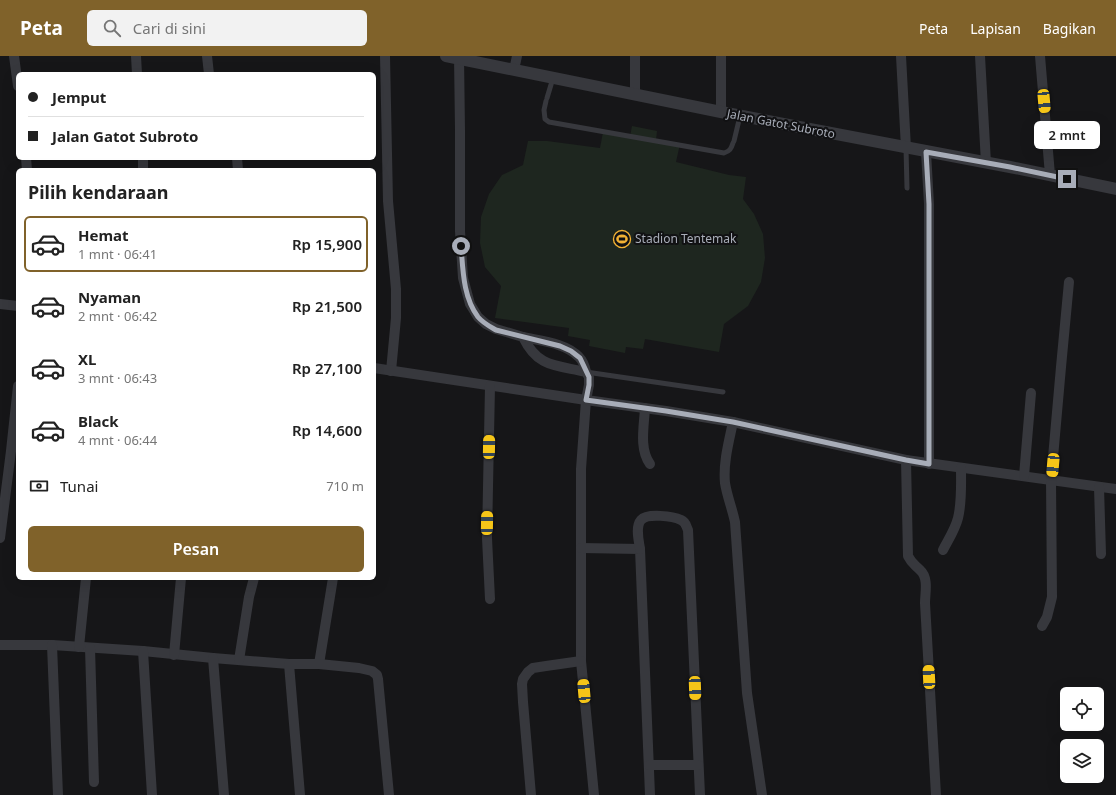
<!DOCTYPE html>
<html lang="id">
<meta charset="utf-8">
<style>
body{margin:0;font-family:"Noto Sans",sans-serif;background:#f2f2f2;color:#222;height:100vh;display:flex;flex-direction:column;font-size:15px;white-space:nowrap}
*{box-sizing:border-box;margin:0}
p{font-size:13px;color:#767676}
.icon{flex:none;width:22px;height:22px;fill:none;stroke:currentColor;stroke-width:2;stroke-linecap:round;stroke-linejoin:round}
.map{position:relative;flex:1;overflow:hidden}
.details{position:absolute;left:16px;top:112px;width:360px;height:412px;display:flex;flex-direction:column;background:#fff;border-radius:6px;box-shadow:0 4px 16px #0002}
.details>*{flex:none}
.hud{position:absolute;left:16px;top:16px;width:360px;height:88px;border-radius:6px;box-shadow:0 4px 16px #0002;display:grid;align-content:center;height:88px;padding:0 12px;background:#fff}
.fabs{position:absolute;left:1060px;top:631px;display:grid;gap:8px}
.fabs a{display:grid;place-items:center;width:44px;height:44px;border-radius:6px;background:#fff;box-shadow:0 4px 16px #0002;font-size:20px}
.end{position:absolute;width:18px;height:18px;margin:-9px;border:5px solid #a8adb8;background:#111;box-shadow:0 0 0 2px #111}
.from{border-radius:50%}
.bubble{position:absolute;height:28px;border-radius:6px;background:#fff;box-shadow:0 4px 16px #0002;font-size:13px;font-weight:600;line-height:28px;text-align:center}
.car{position:absolute;width:12px;height:24px;margin:-12px -6px;border-radius:5px;box-shadow:0 0 3px 1px #0007;background:linear-gradient(#f5c518 24%,#345 0 40%,#f5c518 0 76%,#345 0 86%,#f5c518 0)}
.hud b{display:flex;align-items:center;gap:14px;height:38px;font-size:15px}
.hud b+b{border-top:1px solid #e0e0e0}
.hud i{width:10px;height:10px;background:#222}
ul{padding:0;list-style:none}
li{display:flex;align-items:center;gap:12px;height:56px;margin:0 8px 6px;padding:0 4px;border:2px solid transparent;border-radius:6px}
li div{flex:1}
li b{display:block;font-size:15px}
li em{font-style:normal;font-weight:600}
li.selected{border-color:#80622a}
li>.icon{width:36px;height:36px;stroke-width:1.5}
h2{padding:0 12px;font-size:18px;line-height:48px}
.pay{display:flex;align-items:center;gap:10px;height:44px;padding:0 12px;font-size:15px}
.pay p{margin-inline-start:auto}
.primary-button{display:flex;gap:8px;margin-top:auto;padding:8px 12px}
.primary-button a{flex:1;height:46px;border-radius:6px;background:#80622a;color:#fff;font-size:16px;font-weight:600;line-height:46px;text-align:center}
header{display:flex;align-items:center;gap:24px;box-sizing:border-box;height:56px;padding:0 20px;background:#80622a;color:#fff}
header strong{font-size:19px}
nav{display:flex;gap:22px;margin-inline-start:auto;font-size:14px}
.search{width:280px;height:36px;background:#f2f2f2;display:flex;align-items:center;gap:10px;box-sizing:border-box;padding:0 14px;border-radius:6px;color:#767676;font-size:15px}
.map>svg:first-child{display:block}
</style>
<header>
<strong>Peta</strong>
<div class="search"><svg class="icon" aria-label="search" viewBox="0 0 24 24"><circle cx="10" cy="10" r="6"/><path d="M15 15l6 6"/></svg>Cari di sini</div>
<nav><a>Peta</a><a>Lapisan</a><a>Bagikan</a></nav>
</header>
<div class="map">
<svg width="1116" height="739" viewBox="0 0 1116 739">
<rect width="100%" height="100%" fill="#161618"/>
<path fill="#1e261f" d="M 632,70 L 657,75 L 656,84 L 680,88 L 676,106 L 729,119 L 746,121 L 743,143 L 754,158 L 763,178 L 765,202 L 761,226 L 748,250 L 724,268 L 719,296 L 645,283 L 643,293 L 626,291 L 625,297 L 589,290 L 590,284 L 568,280 L 569,272 L 495,262 L 501,230 L 485,211 L 480,187 L 481,161 L 489,138 L 502,119 L 523,109 L 528,85 L 547,85 L 600,92 L 603,76 L 630,81 Z"/>
<g fill="none" stroke-linecap="round" stroke-linejoin="round">
<g stroke="#37383d" stroke-width="5">
<path d="M 547,42 L 553,22"/>
<path d="M 546,45 L 544,54 L 545,63 L 549,66 L 724,97 C 730,95 731,93 733,87"/>
<path d="M 734,85 L 740,60"/>
<path d="M 906,92 L 907,132"/>
<path d="M 586,316 L 723,336"/>
</g>
<g stroke="#37383d" stroke-width="10">
<path d="M 14,0 L 18,30"/>
<path d="M 136,0 L 137,18"/>
<path d="M 207,0 L 209,18"/>
<path d="M 385,0 L 388,145 L 396,233 L 396,262 L 391,315"/>
<path d="M 459,0 L 460,74 L 460,175 L 463,222 L 470,248 L 478,261 L 486,268 L 496,273 L 523,281 C 538,312 556,309 586,316 L 589,321 L 589,329 L 586,344 L 581,413 L 581,605 L 594,739"/>
<path d="M 635,0 L 635,38"/>
<path d="M 901,0 L 906,92"/>
<path d="M 980,0 L 986,107"/>
<path d="M 1040,0 L 1050,119"/>
<path d="M 514,14 L 517,0"/>
<path d="M 721,56 L 721,0"/>
<path d="M 926,96 L 929,148 L 929,408"/>
<path d="M 26,102 L 27,114"/>
<path d="M 143,102 L 143,114"/>
<path d="M 237,102 L 238,114"/>
<path d="M 0,248 L 18,250"/>
<path d="M 523,281 C 541,285 566,287 579,301 C 583,305 585,311 586,316"/>
<path d="M 374,312 L 586,344 L 666,355 L 733,366 L 906,404 L 1116,433"/>
<path d="M 490,330 L 487,482 L 490,543"/>
<path d="M 645,352 C 644,370 639,393 650,408"/>
<path d="M 733,366 C 729,385 723,407 725,427 C 727,440 732,452 735,466 L 747,637 L 762,739"/>
<path d="M 906,404 L 908,500 C 912,508 914,508 920,514 C 929,522 925,537 925,547 L 936,739"/>
<path d="M 1024,420 L 1031,337"/>
<path d="M 1099,431 L 1101,498"/>
<path d="M 0,482 L 11,395 L 18,330"/>
<path d="M 581,492 L 640,493 L 650,739"/>
<path d="M 640,493 C 639,485 635,471 641,464 C 647,457 673,460 681,464 C 686,466 686,470 688,474 L 700,739"/>
<path d="M 943,494 C 948,484 955,474 958,462 C 962,446 961,429 961,412"/>
<path d="M 1042,570 L 1047,561 L 1052,541 L 1051,424 L 1061,311 L 1069,226"/>
<path d="M 0,589 L 52,589 L 143,595 L 213,602 L 289,608"/>
<path d="M 52,589 L 58,739"/>
<path d="M 79,591 L 86,522"/>
<path d="M 90,592 L 94,726"/>
<path d="M 143,595 L 152,739"/>
<path d="M 174,599 L 181,522"/>
<path d="M 213,602 L 224,739"/>
<path d="M 239,604 L 249,541 L 254,522"/>
<path d="M 319,608 L 333,522"/>
<path d="M 649,709 L 698,709"/>
<path d="M 300,739 L 289,608 L 319,608 L 359,612 L 372,615 L 377,619 L 378,623 L 389,739"/>
<path d="M 531,739 L 523,646 L 522,628 L 523,623 L 528,616 L 533,612 L 546,610 L 581,605"/>
</g>
<path stroke="#37383d" stroke-width="12" d="M 446,0 L 721,56 L 1010,111 L 1116,133"/>
</g>
<g fill="none" stroke-linecap="round" stroke-linejoin="round">
<path stroke="#a8adb8" stroke-width="5" d="M 461,190 C 463,214 463,241 478,261 C 483,267 489,270 496,274 L 560,290 L 571,295 L 580,302 L 589,321 L 589,329 L 586,344 L 666,355 L 733,366 L 906,404 L 929,408 L 929,148 L 926,96 L 1010,111 L 1067,123"/>
</g>
<defs>
<g id="stadium-ring" transform="scale(0.9)"><circle r="9.5" fill="#111113" stroke="#f2b134" stroke-width="1.5"/><path d="M0-5a6.5 5 0 1 0 0 10a6.5 5 0 1 0 0-10ZM-3.5-1.8h7v3.6h-7Z" fill="#f2b134"/></g>
</defs>
<g fill-rule="evenodd">
<use href="#stadium-ring" x="622" y="183"/>
</g>
<g text-anchor="middle" stroke-width="4" stroke-linejoin="round" paint-order="stroke">
<g font-size="12" fill="#a8adb8" stroke="#111113">
<text transform="translate(781 68) rotate(11)" y="4">Jalan Gatot Subroto</text>
</g>
<g font-size="12" fill="#a8adb8" stroke="#111113" text-anchor="start">
<text x="635" y="187">Stadion Tentemak</text>
</g>
</g>
</svg>
<div class="fabs">
<a><svg class="icon" aria-label="locate" viewBox="0 0 24 24"><circle cx="12" cy="12" r="6"/><path d="M12 2v4M12 18v4M2 12h4M18 12h4"/></svg></a>
<a><svg class="icon" aria-label="layers" viewBox="0 0 24 24"><path d="M12 4l9 5-9 5-9-5zM3 14l9 5 9-5"/></svg></a>
</div>
<i class="end from" style="left:461px;top:190px"></i>
<i class="end" style="left:1067px;top:123px"></i>
<div class="bubble" style="left:1034px;top:65px;width:66px">2 mnt</div>
<i class="car" style="left:1044px;top:45px;rotate:175deg"></i>
<i class="car" style="left:489px;top:391px;rotate:1deg"></i>
<i class="car" style="left:1053px;top:409px;rotate:185deg"></i>
<i class="car" style="left:487px;top:467px;rotate:1deg"></i>
<i class="car" style="left:929px;top:621px;rotate:357deg"></i>
<i class="car" style="left:695px;top:632px;rotate:178deg"></i>
<i class="car" style="left:584px;top:635px;rotate:355deg"></i>
<div class="hud">
<b><i class="from"></i>Jemput</b>
<b><i></i>Jalan Gatot Subroto</b>
</div>
<section class="details">
<h2>Pilih kendaraan</h2>
<ul>
<li class="selected"><svg class="icon" aria-label="car" viewBox="0 0 24 24"><path d="M5 17H2v-5l4-1 3-4h7l3 4 3 1v5h-3M9 17h6M6 11h13"/><circle cx="7" cy="17" r="2"/><circle cx="17" cy="17" r="2"/></svg><div><b>Hemat</b><p>1 mnt · 06:41</p></div><em>Rp 15,900</em></li>
<li><svg class="icon" aria-label="car" viewBox="0 0 24 24"><path d="M5 17H2v-5l4-1 3-4h7l3 4 3 1v5h-3M9 17h6M6 11h13"/><circle cx="7" cy="17" r="2"/><circle cx="17" cy="17" r="2"/></svg><div><b>Nyaman</b><p>2 mnt · 06:42</p></div><em>Rp 21,500</em></li>
<li><svg class="icon" aria-label="car" viewBox="0 0 24 24"><path d="M5 17H2v-5l4-1 3-4h7l3 4 3 1v5h-3M9 17h6M6 11h13"/><circle cx="7" cy="17" r="2"/><circle cx="17" cy="17" r="2"/></svg><div><b>XL</b><p>3 mnt · 06:43</p></div><em>Rp 27,100</em></li>
<li><svg class="icon" aria-label="car" viewBox="0 0 24 24"><path d="M5 17H2v-5l4-1 3-4h7l3 4 3 1v5h-3M9 17h6M6 11h13"/><circle cx="7" cy="17" r="2"/><circle cx="17" cy="17" r="2"/></svg><div><b>Black</b><p>4 mnt · 06:44</p></div><em>Rp 14,600</em></li>
</ul>
<div class="pay"><svg class="icon" aria-label="cash" viewBox="0 0 24 24"><path d="M3 7h18v10H3z"/><circle cx="12" cy="12" r="2"/></svg>Tunai<p>710 m</p></div>
<div class="primary-button"><a>Pesan</a></div>
</section>
</div>
